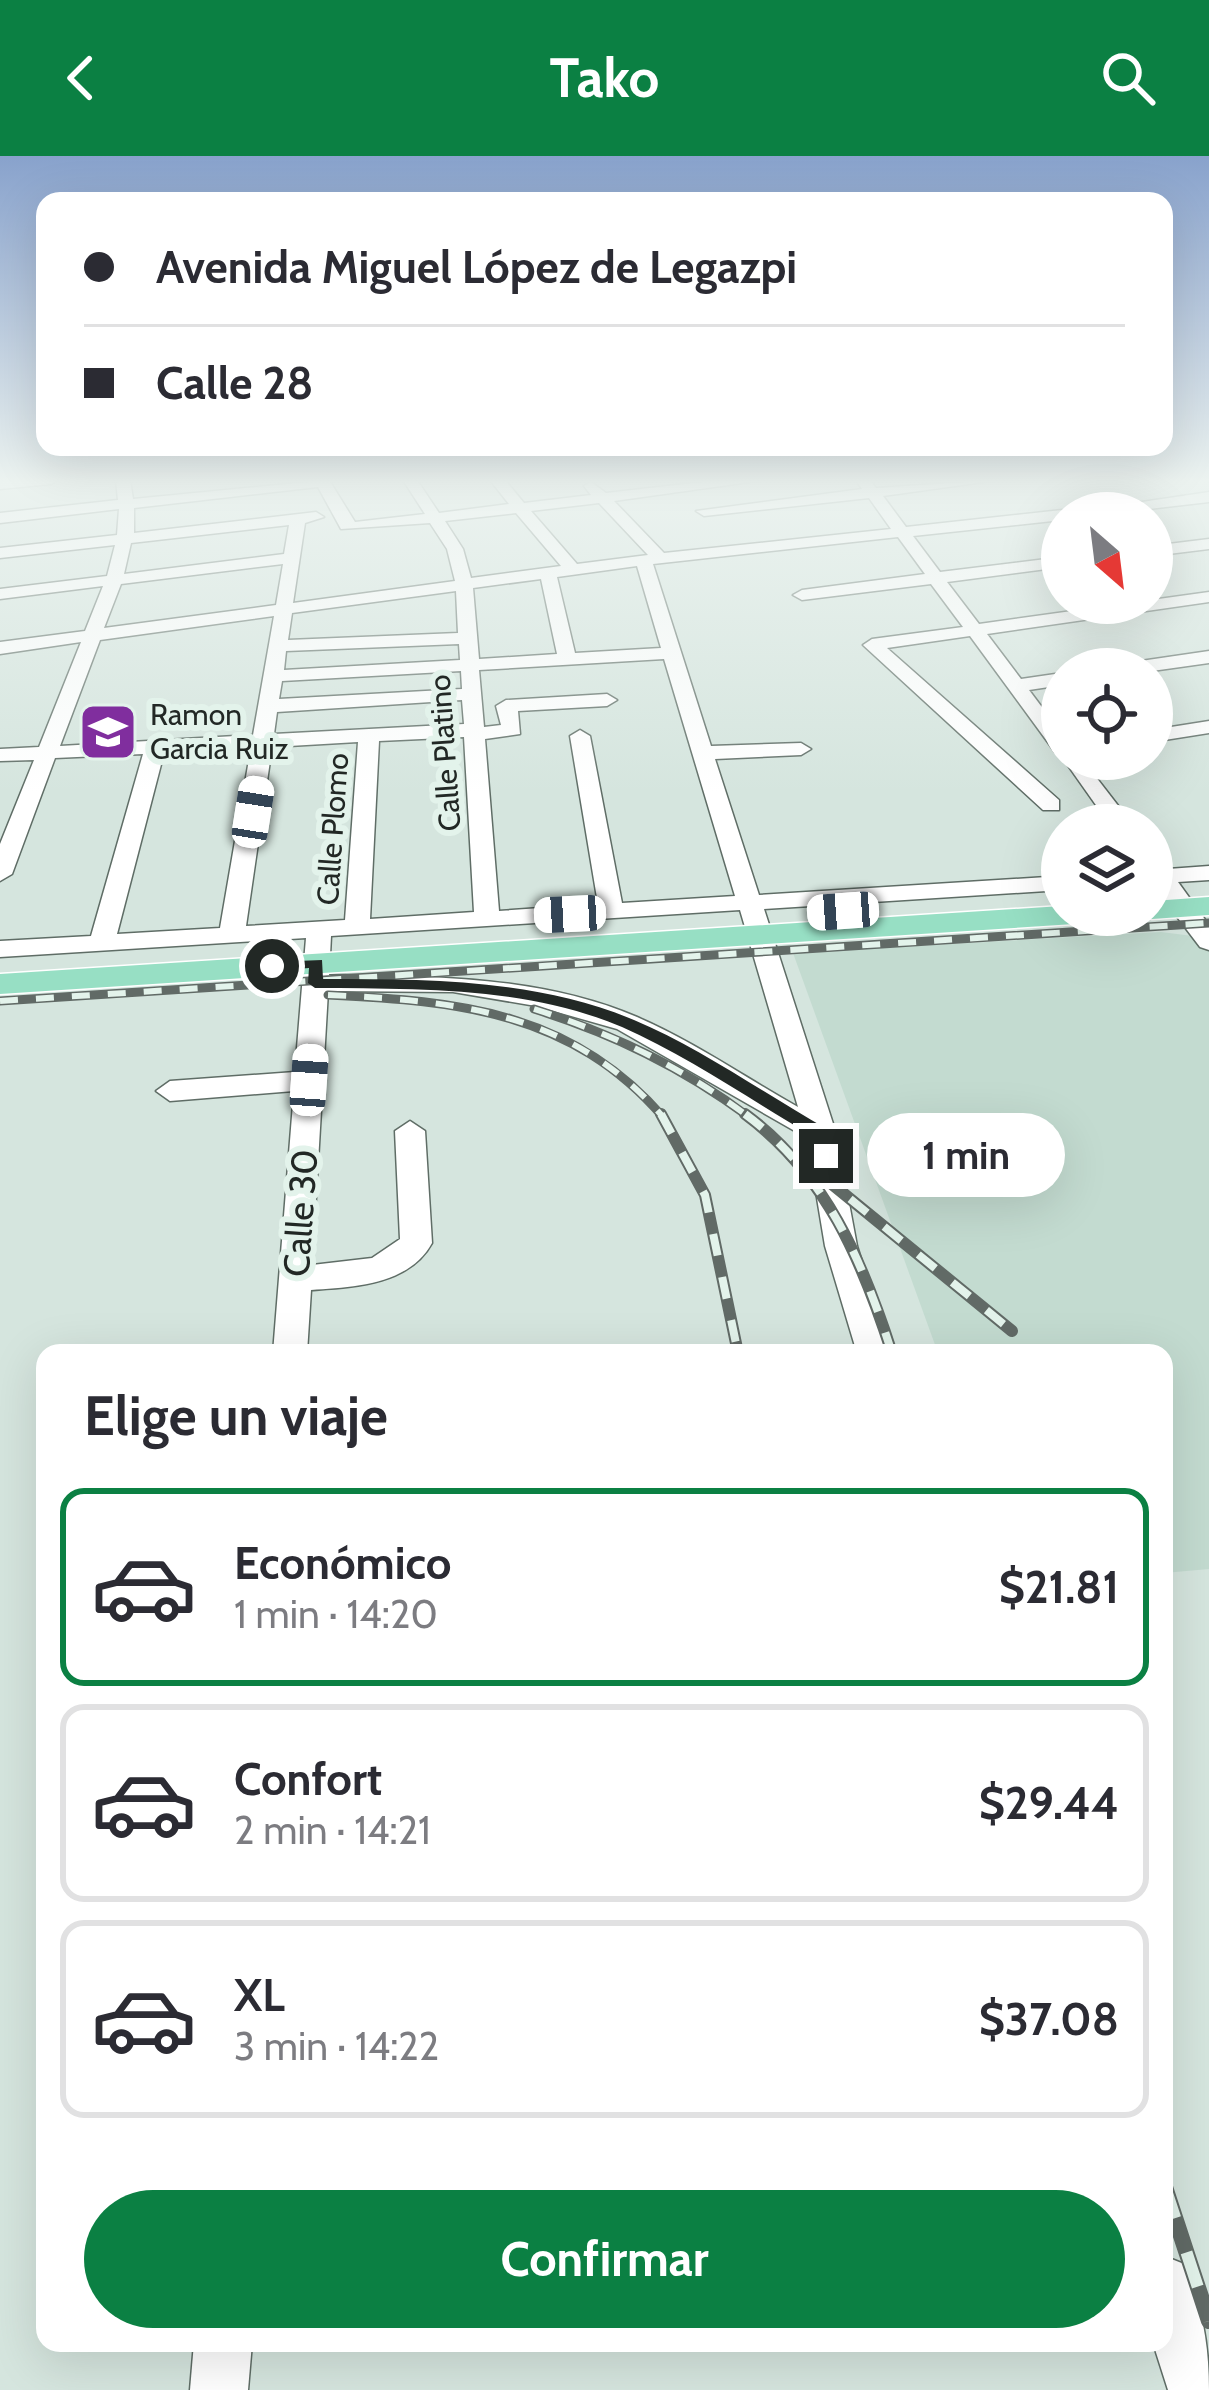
<!DOCTYPE html>
<html lang="es">
<meta charset="utf-8">
<style>
body{margin:0;font-family:Cabin,sans-serif;background:#f7f7f7;color:#2b2b33;height:100vh;display:flex;flex-direction:column;font-size:45px;white-space:nowrap}
*{box-sizing:border-box;margin:0}
p{font-size:39px;color:#7c7c81}
.icon{flex:none;width:66px;height:66px;fill:none;stroke:currentColor;stroke-width:2;stroke-linecap:round;stroke-linejoin:round}
.map{position:relative;flex:1;overflow:hidden}
.sheet{position:absolute;left:36px;top:1188px;width:1137px;height:1008px;display:flex;flex-direction:column;background:#fff;border-radius:24px;box-shadow:0 12px 48px #0002}
.sheet>*{flex:none}
.hud{position:absolute;left:36px;top:36px;width:1137px;height:264px;border-radius:24px;box-shadow:0 12px 48px #0002;display:grid;align-content:center;height:264px;padding:0 48px;background:#fff}
.needle{width:78px;rotate:152deg}
.fabs{position:absolute;left:1041px;top:336px;display:grid;gap:24px}
.fabs a{display:grid;place-items:center;width:132px;height:132px;border-radius:50%;background:#fff;box-shadow:0 12px 48px #0002;font-size:60px}
.end{position:absolute;width:54px;height:54px;margin:-27px;border:15px solid #222825;background:#fff;box-shadow:0 0 0 6px #fff}
.from{border-radius:50%}
.bubble{position:absolute;height:84px;border-radius:42px;background:#fff;box-shadow:0 12px 48px #0002;font-size:39px;font-weight:700;line-height:84px;text-align:center}
.car{position:absolute;width:36px;height:72px;margin:-36px -18px;border-radius:15px;box-shadow:0 0 9px 3px #0007;background:linear-gradient(#fff 24%,#345 0 40%,#fff 0 76%,#345 0 86%,#fff 0)}
.hud b{display:flex;align-items:center;gap:42px;height:114px;font-size:45px}
.hud b+b{border-top:3px solid #e1e1e2}
.hud i{width:30px;height:30px;background:#2b2b33}
ul{padding:0;list-style:none}
li{display:flex;align-items:center;gap:36px;height:198px;margin:0 24px 18px;padding:0 24px;border:6px solid #e1e1e2;border-radius:24px}
li div{flex:1}
li b{display:block;font-size:45px}
li em{font-style:normal;font-weight:700}
li.selected{border-color:#0b8043}
li>.icon{width:108px;height:108px;stroke-width:1.5}
h2{padding:0 48px;font-size:54px;line-height:144px}
.button{display:flex;gap:24px;margin-top:auto;padding:24px 48px}
.button a{flex:1;height:138px;border-radius:72px;background:#0b8043;color:#fff;font-size:48px;font-weight:700;line-height:138px;text-align:center}
header{display:flex;justify-content:space-between;align-items:center;height:156px;padding:0 48px;background:#0b8043;color:#fff;font-size:54px;font-weight:700}
.map>svg:first-child{display:block}
</style>
<header><svg class="icon" aria-label="back" viewBox="0 0 24 24"><path d="M15 5l-7 7 7 7"/></svg>Tako<svg class="icon" aria-label="search" viewBox="0 0 24 24"><circle cx="10" cy="10" r="6"/><path d="M15 15l6 6"/></svg></header>
<div class="map">
<svg width="1209" height="2234" viewBox="0 0 1209 2234">
<rect width="100%" height="100%" fill="#d5e5de"/>
<path fill="#c3dbd0" d="M 1161,776 L 1209,782 L 1209,1413 L 1164,1417 L 1164,1197 L 938,1197 L 793,797 Z"/>
<g fill="none" stroke-linecap="round" stroke-linejoin="round">
<g stroke="#5f6d66" stroke-width="3">
<g id="minor">
<path d="M 58,324 L 51,328 L 0,333 L 0,325 Z"/>
<path d="M 116,324 L 130,324 L 133,343 L 329,324 L 355,366 L 425,358 L 403,324 L 417,324 L 439,357 L 509,348 L 490,324 L 505,324 L 524,347 L 591,339 L 584,330 L 591,326 L 606,337 L 720,324 L 764,324 L 614,345 L 664,397 L 891,373 L 869,342 L 704,360 L 696,355 L 862,333 L 856,324 L 870,324 L 876,332 L 998,324 L 883,340 L 906,371 L 1062,354 L 1068,357 L 1209,336 L 1209,346 L 1114,357 L 1062,357 L 1062,364 L 913,380 L 940,416 L 1062,401 L 1062,411 L 947,426 L 979,468 L 1209,436 L 1209,446 L 987,478 L 1021,523 L 1062,517 L 1062,529 L 1029,534 L 1062,578 L 1062,598 L 1055,596 L 970,480 L 887,492 L 1059,644 L 1059,654 L 1043,654 L 863,489 L 872,483 L 963,471 L 931,428 L 802,444 L 793,439 L 802,434 L 925,418 L 898,381 L 653,408 L 711,590 L 801,587 L 811,593 L 801,599 L 715,603 L 759,739 L 1062,720 L 1062,734 L 764,753 L 836,977 L 857,1090 L 891,1197 L 857,1197 L 825,1090 L 807,982 L 617,873 L 536,850 L 453,836 L 328,835 L 312,1109 L 372,1102 L 400,1083 L 395,975 L 410,965 L 425,975 L 432,1087 C 409,1129 354,1131 311,1134 L 307,1197 L 273,1197 L 294,935 L 170,945 L 156,935 L 170,925 L 295,916 L 306,782 L 0,801 L 0,785 L 91,780 L 143,598 L 55,602 L 12,718 L 0,725 L 0,688 L 34,604 L 0,605 L 0,593 L 39,591 L 81,486 L 0,498 L 0,486 L 85,475 L 103,430 L 0,443 L 0,433 L 107,420 L 115,389 L 0,402 L 0,392 L 117,379 L 119,353 L 0,367 L 0,357 L 118,344 ZM 318,331 L 341,373 L 430,367 L 447,393 L 455,425 L 293,447 L 305,367 L 324,361 L 316,356 L 134,377 L 134,352 ZM 599,347 L 648,399 L 577,408 L 531,355 ZM 516,357 L 561,410 L 471,422 L 463,393 L 445,365 ZM 289,369 L 284,398 L 124,418 L 131,387 ZM 283,408 L 276,449 L 104,472 L 121,428 ZM 637,410 L 661,492 L 575,497 L 557,421 ZM 541,423 L 557,498 L 479,503 L 473,432 ZM 456,435 L 458,477 L 288,484 L 292,457 ZM 274,460 L 253,579 L 60,590 L 100,484 ZM 459,488 L 460,504 L 284,514 L 286,495 ZM 664,503 L 735,740 L 622,747 L 590,580 L 580,574 L 570,580 L 598,748 L 499,755 L 485,583 L 520,578 L 518,555 L 607,550 L 617,544 L 607,538 L 506,544 L 496,550 L 501,569 L 484,571 L 479,514 ZM 461,515 L 462,533 L 279,543 L 282,525 ZM 462,544 L 464,568 L 274,578 L 277,556 ZM 464,581 L 474,756 L 370,763 L 379,585 ZM 358,586 L 345,764 L 246,770 L 272,591 ZM 251,592 L 220,772 L 117,778 L 164,597 ZM 740,754 L 798,951 C 746,922 693,885 637,861 C 541,820 432,820 329,819 L 331,780 Z"/>
<path d="M 1209,383 L 1209,393 L 1152,400 L 1152,390 Z"/>
<path d="M 1209,495 L 1209,507 L 1152,515 L 1117,513 L 1127,507 Z"/>
<path d="M 1209,565 L 1209,577 L 1152,586 L 1152,574 Z"/>
<path d="M 1062,601 L 1082,603 L 1133,669 L 1110,669 Z"/>
<path d="M 1152,701 L 1168,713 L 1209,710 L 1209,724 L 1178,726 L 1209,769 L 1209,794 L 1200,791 L 1152,728 Z"/>
<path d="M 1164,2100 L 1184,2108 C 1202,2151 1209,2187 1209,2234 L 1168,2234 L 1153,2187 L 1164,2187 Z"/>
<path d="M 194,2187 L 252,2187 L 248,2234 L 190,2234 Z"/>
</g>
</g>
<g stroke="#fff" stroke-width="3">
<g id="major">
<path d="M 1209,741 L 1209,759 L 1152,763 L 1140,759 L 1152,759 L 1152,745 Z"/>
<path d="M 1062,750 L 1062,759 L 1090,759 L 1074,768 L 0,838 L 0,818 Z"/>
</g>
</g>
<use href="#minor" fill="#fff" fill-rule="evenodd"/>
<use href="#major" fill="#97dfc4" fill-rule="evenodd"/>
<g stroke="#616a66" stroke-width="9">
<g id="rail-far2">
<path d="M 328,839 C 460,845 572,856 663,961"/>
<path d="M 0,845 L 1209,767"/>
<path d="M 534,853 C 613,878 682,911 749,961"/>
</g>
</g>
<g stroke="#616a66" stroke-width="12">
<g id="rail-far1">
<path d="M 661,958 L 705,1039 L 738,1197"/>
<path d="M 745,958 C 826,1018 862,1104 892,1197"/>
<path d="M 816,1015 L 1012,1175"/>
</g>
</g>
<g stroke="#616a66" stroke-width="16">
<path id="rail" d="M 1164,2028 L 1209,2165"/>
</g>
<use href="#rail-far2" stroke="#e3f3eb" stroke-width="6" stroke-dasharray="18" stroke-linecap="butt"/>
<use href="#rail-far1" stroke="#e3f3eb" stroke-width="8" stroke-dasharray="22" stroke-linecap="butt"/>
<use href="#rail" stroke="#e3f3eb" stroke-width="12" stroke-dasharray="36" stroke-linecap="butt"/>
</g>
<linearGradient id="sky" x2="0" y2="1"><stop stop-color="#88a2cc"/><stop offset="0.51" stop-color="#ecf3f0"/><stop offset="1" stop-color="#ecf3f0" stop-opacity="0"/></linearGradient>
<rect width="1209" height="637" fill="url(#sky)"/>
<path fill="#222825" d="M 322,804 L 323,823 C 427,823 536,823 634,864 C 699,891 765,938 827,973 L 835,1000 L 819,1005 L 813,980 C 752,945 686,899 622,871 C 526,830 417,833 315,832 L 308,827 L 309,812 L 272,815 L 264,810 L 272,806 Z"/>
<defs>
<g id="school-square" transform="scale(3)"><rect x="-9" y="-9" width="18" height="18" rx="4" fill="#802e9e" stroke="#e3f3eb"/><path d="M0-5L7-2L0 1L-7-2ZM-4 1L0 2.5L4 1V4Q0 6-4 4Z" fill="#fff"/></g>
</defs>
<g fill-rule="evenodd">
<use href="#school-square" x="108" y="576"/>
</g>
<g text-anchor="middle" stroke-width="12" stroke-linejoin="round" paint-order="stroke">
<g font-size="30" fill="#222825" stroke="#e3f3eb" text-anchor="start">
<text x="150" y="569">Ramon<tspan x="150" dy="34">Garcia Ruiz</tspan></text>
</g>
<g font-size="30" fill="#222825" stroke="#e3f3eb">
<text transform="translate(445 597) rotate(-94)" y="10">Calle Platino</text>
<text transform="translate(333 673) rotate(-86)" y="10">Calle Plomo</text>
</g>
<g font-size="36" fill="#222825" stroke="#e3f3eb">
<text transform="translate(300 1057) rotate(-86)" y="13">Calle 30</text>
</g>
</g>
</svg>
<div class="fabs">
<a><svg class="needle" viewBox="-14 -14 28 28"><path d="M0-13l5 13h-10z" fill="#e53935"/><path d="M0 13l5-13h-10z" fill="#7c7c81"/></svg></a>
<a><svg class="icon" aria-label="locate" viewBox="0 0 24 24"><circle cx="12" cy="12" r="6"/><path d="M12 2v4M12 18v4M2 12h4M18 12h4"/></svg></a>
<a><svg class="icon" aria-label="layers" viewBox="0 0 24 24"><path d="M12 4l9 5-9 5-9-5zM3 14l9 5 9-5"/></svg></a>
</div>
<i class="end from" style="left:272px;top:810px"></i>
<i class="end" style="left:826px;top:1000px"></i>
<div class="bubble" style="left:867px;top:957px;width:198px">1 min</div>
<i class="car" style="left:253px;top:656px;rotate:9deg"></i>
<i class="car" style="left:843px;top:755px;rotate:266deg"></i>
<i class="car" style="left:570px;top:758px;rotate:267deg"></i>
<i class="car" style="left:309px;top:924px;rotate:4deg"></i>
<div class="hud">
<b><i class="from"></i>Avenida Miguel López de Legazpi</b>
<b><i></i>Calle 28</b>
</div>
<section class="sheet">
<h2>Elige un viaje</h2>
<ul>
<li class="selected"><svg class="icon" aria-label="car" viewBox="0 0 24 24"><path d="M5 17H2v-5l4-1 3-4h7l3 4 3 1v5h-3M9 17h6M6 11h13"/><circle cx="7" cy="17" r="2"/><circle cx="17" cy="17" r="2"/></svg><div><b>Económico</b><p>1 min · 14:20</p></div><em>$21.81</em></li>
<li><svg class="icon" aria-label="car" viewBox="0 0 24 24"><path d="M5 17H2v-5l4-1 3-4h7l3 4 3 1v5h-3M9 17h6M6 11h13"/><circle cx="7" cy="17" r="2"/><circle cx="17" cy="17" r="2"/></svg><div><b>Confort</b><p>2 min · 14:21</p></div><em>$29.44</em></li>
<li><svg class="icon" aria-label="car" viewBox="0 0 24 24"><path d="M5 17H2v-5l4-1 3-4h7l3 4 3 1v5h-3M9 17h6M6 11h13"/><circle cx="7" cy="17" r="2"/><circle cx="17" cy="17" r="2"/></svg><div><b>XL</b><p>3 min · 14:22</p></div><em>$37.08</em></li>
</ul>
<div class="button"><a>Confirmar</a></div>
</section>
</div>
